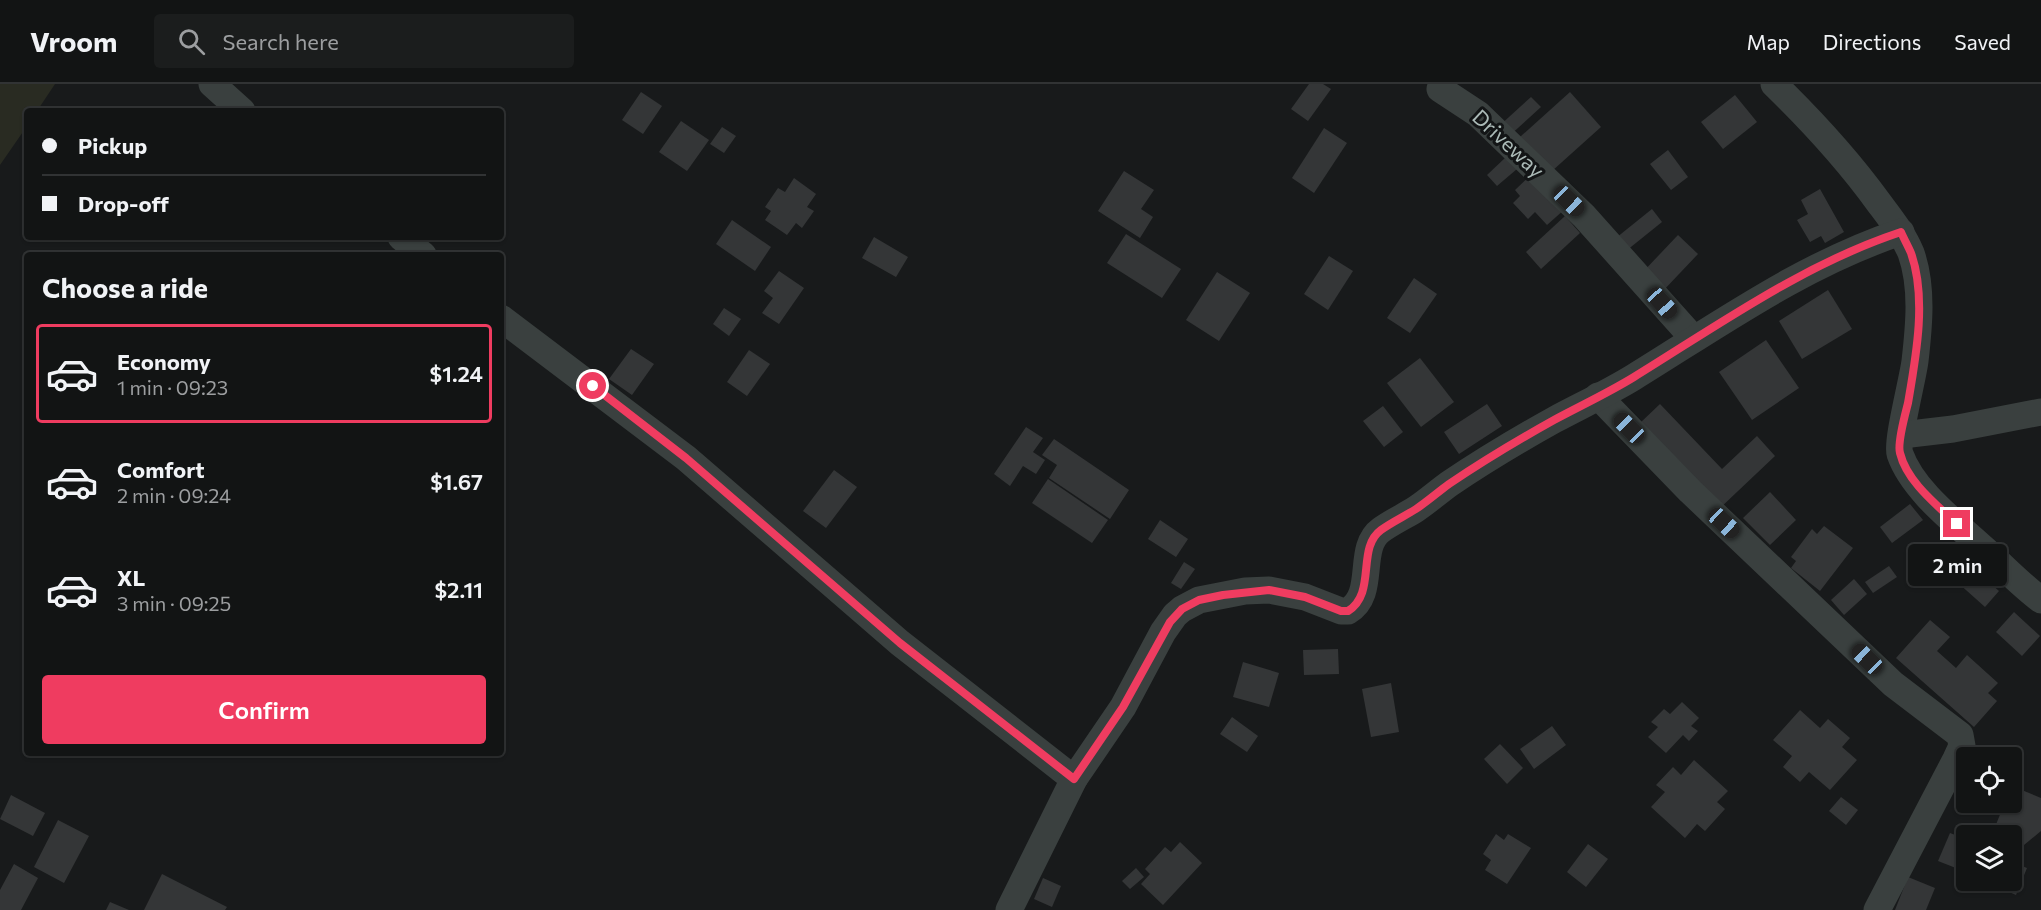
<!DOCTYPE html>
<meta charset="utf-8">
<style>
body{margin:0;font-family:Commissioner,sans-serif;background:#1b1d1d;color:#f1f3f6;height:100vh;display:flex;flex-direction:column;font-size:22px;white-space:nowrap}
*{box-sizing:border-box;margin:0}
p{font-size:20px;color:#9c9ea0}
.icon{flex:none;width:33px;height:33px;fill:none;stroke:currentColor;stroke-width:2;stroke-linecap:round;stroke-linejoin:round}
.map{position:relative;flex:1;overflow:hidden}
.side{position:absolute;left:24px;top:168px;width:480px;height:504px;display:flex;flex-direction:column;background:#121414;border-radius:6px;box-shadow:0 2px 4px #0004,0 0 0 2px #313334}
.side>*{flex:none}
.top-card{position:absolute;left:24px;top:24px;width:480px;height:132px;border-radius:6px;box-shadow:0 2px 4px #0004,0 0 0 2px #313334;display:grid;align-content:center;height:132px;padding:0 18px;background:#121414}
.controls{position:absolute;left:1956px;top:663px;display:grid;gap:12px}
.controls a{display:grid;place-items:center;width:66px;height:66px;border-radius:6px;background:#121414;box-shadow:0 2px 4px #0004,0 0 0 2px #313334;font-size:30px}
.end{position:absolute;width:27px;height:27px;margin:-14px;border:8px solid #ef3c60;background:#fff;box-shadow:0 0 0 3px #fff}
.from{border-radius:50%}
.bubble{position:absolute;height:42px;border-radius:6px;background:#121414;box-shadow:0 2px 4px #0004,0 0 0 2px #313334;font-size:20px;font-weight:600;line-height:42px;text-align:center}
.car{position:absolute;width:18px;height:36px;margin:-18px -9px;border-radius:8px;box-shadow:0 0 4px 2px #0007;background:linear-gradient(#222 24%,#8ab4d8 0 40%,#222 0 76%,#8ab4d8 0 86%,#222 0)}
.top-card b{display:flex;align-items:center;gap:21px;height:57px;font-size:22px}
.top-card b+b{border-top:2px solid #313334}
.top-card i{width:15px;height:15px;background:#f1f3f6}
ul{padding:0;list-style:none}
li{display:flex;align-items:center;gap:18px;height:99px;margin:0 12px 9px;padding:0 6px;border:3px solid transparent;border-radius:6px}
li div{flex:1}
li b{display:block;font-size:22px}
li em{font-style:normal;font-weight:600}
li.on{border-color:#ef3c60}
li>.icon{width:54px;height:54px;stroke-width:1.5}
h2{padding:0 18px;font-size:27px;line-height:72px}
.primary-button{display:flex;gap:12px;margin-top:auto;padding:12px 18px}
.primary-button a{flex:1;height:69px;border-radius:6px;background:#ef3c60;color:#fff;font-size:24px;font-weight:600;line-height:69px;text-align:center}
header{display:flex;align-items:center;gap:36px;box-sizing:border-box;height:84px;padding:0 30px;background:#121414;border-bottom:2px solid #313334}
header strong{font-size:28px}
nav{display:flex;gap:33px;margin-inline-start:auto;font-size:21px}
.search{width:420px;height:54px;background:#1b1d1d;display:flex;align-items:center;gap:15px;box-sizing:border-box;padding:0 21px;border-radius:6px;color:#9c9ea0;font-size:22px}
.map>svg:first-child{display:block}
</style>
<header>
<strong>Vroom</strong>
<div class="search"><svg class="icon" aria-label="search" viewBox="0 0 24 24"><circle cx="10" cy="10" r="6"/><path d="M15 15l6 6"/></svg>Search here</div>
<nav><a>Map</a><a>Directions</a><a>Saved</a></nav>
</header>
<div class="map">
<svg width="2041" height="826" viewBox="0 0 2041 826">
<rect width="100%" height="100%" fill="#181a1b"/>
<path fill="#292b22" d="M 0,0 L 55,0 L 37,27 L 27,27 L 27,42 L 0,81 Z"/>
<g fill="#343637">
<path d="M 1309,0 L 1323,0 L 1331,5 L 1308,37 L 1291,25 Z"/>
<path d="M 641,8 L 662,22 L 643,50 L 622,36 Z"/>
<path d="M 1570,8 L 1601,43 L 1542,96 L 1510,62 Z"/>
<path d="M 1735,11 L 1757,38 L 1723,65 L 1701,38 Z"/>
<path d="M 1531,13 L 1541,23 L 1508,53 L 1498,43 Z"/>
<path d="M 681,37 L 709,56 L 687,87 L 659,68 Z"/>
<path d="M 722,43 L 736,52 L 724,69 L 710,60 Z"/>
<path d="M 1324,44 L 1347,59 L 1314,109 L 1292,94 Z"/>
<path d="M 1668,66 L 1688,93 L 1671,106 L 1650,80 Z"/>
<path d="M 1506,73 L 1517,85 L 1497,102 L 1487,91 Z"/>
<path d="M 1124,87 L 1154,106 L 1141,125 L 1153,133 L 1140,154 L 1098,127 Z"/>
<path d="M 1533,89 L 1565,125 L 1547,141 L 1535,128 L 1528,135 L 1513,119 L 1520,112 L 1515,106 Z"/>
<path d="M 794,94 L 816,110 L 807,123 L 814,127 L 802,144 L 796,139 L 787,151 L 765,136 L 771,127 L 765,123 L 778,104 L 785,108 Z"/>
<path d="M 1820,105 L 1844,148 L 1825,159 L 1821,152 L 1810,158 L 1797,136 L 1808,130 L 1801,116 Z"/>
<path d="M 1652,125 L 1662,138 L 1616,175 L 1606,162 Z"/>
<path d="M 1565,132 L 1580,149 L 1541,185 L 1526,168 Z"/>
<path d="M 732,136 L 771,163 L 755,187 L 716,160 Z"/>
<path d="M 1126,150 L 1181,185 L 1162,214 L 1107,179 Z"/>
<path d="M 1678,151 L 1698,170 L 1661,209 L 1641,190 Z"/>
<path d="M 874,153 L 908,173 L 896,193 L 862,174 Z"/>
<path d="M 1329,172 L 1353,187 L 1328,226 L 1304,210 Z"/>
<path d="M 779,187 L 804,204 L 779,240 L 762,229 L 773,214 L 764,207 Z"/>
<path d="M 1217,188 L 1250,209 L 1219,257 L 1186,236 Z"/>
<path d="M 1414,194 L 1437,210 L 1410,249 L 1387,234 Z"/>
<path d="M 1828,206 L 1852,245 L 1802,275 L 1779,237 Z"/>
<path d="M 724,224 L 741,235 L 729,252 L 713,240 Z"/>
<path d="M 1766,256 L 1799,304 L 1752,336 L 1719,288 Z"/>
<path d="M 631,265 L 654,280 L 632,311 L 609,295 Z"/>
<path d="M 749,266 L 770,280 L 747,312 L 727,298 Z"/>
<path d="M 1420,274 L 1454,318 L 1421,343 L 1387,299 Z"/>
<path d="M 1487,320 L 1502,342 L 1459,370 L 1444,348 Z"/>
<path d="M 1660,320 L 1722,385 L 1757,352 L 1775,372 L 1719,425 L 1639,340 Z"/>
<path d="M 1383,322 L 1403,348 L 1384,363 L 1363,337 Z"/>
<path d="M 1026,343 L 1043,354 L 1033,368 L 1045,376 L 1036,390 L 1023,382 L 1010,402 L 994,390 Z"/>
<path d="M 1054,355 L 1129,406 L 1110,435 L 1049,394 L 1057,381 L 1042,371 Z"/>
<path d="M 834,386 L 857,403 L 826,444 L 803,427 Z"/>
<path d="M 1048,395 L 1108,436 L 1092,459 L 1032,419 Z"/>
<path d="M 1770,408 L 1796,436 L 1770,461 L 1743,434 Z"/>
<path d="M 1910,420 L 1923,436 L 1892,459 L 1880,443 Z"/>
<path d="M 1160,436 L 1188,455 L 1176,473 L 1148,455 Z"/>
<path d="M 1824,442 L 1853,464 L 1820,507 L 1791,484 L 1796,477 L 1791,473 L 1812,445 L 1817,450 Z"/>
<path d="M 1184,478 L 1195,485 L 1181,505 L 1171,499 Z"/>
<path d="M 1889,482 L 1897,493 L 1873,509 L 1865,498 Z"/>
<path d="M 1971,482 L 1999,507 L 1985,523 L 1957,498 Z"/>
<path d="M 1854,495 L 1867,510 L 1844,531 L 1831,516 Z"/>
<path d="M 2014,528 L 2040,552 L 2022,572 L 1996,548 Z"/>
<path d="M 1930,536 L 1950,553 L 1937,567 L 1956,584 L 1967,571 L 1998,599 L 1988,609 L 1997,617 L 1974,643 L 1896,574 Z"/>
<path d="M 1338,565 L 1339,590 L 1304,591 L 1303,566 Z"/>
<path d="M 1243,578 L 1279,589 L 1269,623 L 1233,613 Z"/>
<path d="M 1391,599 L 1399,648 L 1371,653 L 1362,605 Z"/>
<path d="M 1682,618 L 1699,634 L 1691,642 L 1698,647 L 1689,657 L 1683,651 L 1666,669 L 1648,653 L 1658,643 L 1651,638 L 1664,625 L 1670,630 Z"/>
<path d="M 1800,626 L 1820,644 L 1828,635 L 1850,654 L 1842,663 L 1857,676 L 1830,706 L 1809,688 L 1800,698 L 1783,683 L 1792,672 L 1773,656 Z"/>
<path d="M 1232,633 L 1258,652 L 1247,668 L 1220,650 Z"/>
<path d="M 1552,642 L 1566,661 L 1534,685 L 1520,665 Z"/>
<path d="M 1500,660 L 1523,684 L 1507,700 L 1484,675 Z"/>
<path d="M 1694,676 L 1728,707 L 1717,718 L 1725,725 L 1705,747 L 1697,740 L 1685,754 L 1651,723 L 1665,708 L 1656,701 L 1673,683 L 1681,691 Z"/>
<path d="M 2012,702 L 2041,714 L 2041,747 L 2024,761 L 2012,756 L 2012,752 L 2001,752 L 1993,748 L 2001,728 L 1995,726 L 1999,718 L 2012,718 Z"/>
<path d="M 11,711 L 45,729 L 33,752 L 0,735 Z"/>
<path d="M 1841,713 L 1858,726 L 1846,741 L 1829,727 Z"/>
<path d="M 58,736 L 89,752 L 64,799 L 34,783 Z"/>
<path d="M 1950,749 L 1966,755 L 1966,788 L 1938,777 Z"/>
<path d="M 1496,750 L 1504,756 L 1508,750 L 1531,764 L 1507,800 L 1485,786 L 1491,776 L 1483,770 Z"/>
<path d="M 1180,758 L 1202,779 L 1163,821 L 1141,800 L 1150,790 L 1145,785 L 1165,763 L 1171,768 Z"/>
<path d="M 1588,760 L 1608,775 L 1586,803 L 1567,788 Z"/>
<path d="M 2012,778 L 2027,784 L 2016,811 L 1990,800 L 1992,796 L 2012,796 Z"/>
<path d="M 14,780 L 38,794 L 21,826 L 0,826 L 0,806 Z"/>
<path d="M 1136,784 L 1144,793 L 1130,805 L 1122,797 Z"/>
<path d="M 162,790 L 227,823 L 225,826 L 144,826 Z"/>
<path d="M 1908,793 L 1935,804 L 1926,826 L 1895,826 Z"/>
<path d="M 1043,794 L 1061,802 L 1052,823 L 1034,815 Z"/>
<path d="M 110,818 L 129,826 L 106,826 Z"/>
</g>
<g fill="none" stroke-linecap="round" stroke-linejoin="round">
<g stroke="#3a403f" stroke-width="27">
<path d="M 212,0 L 242,27"/>
<path d="M 1774,0 C 1812,37 1848,76 1879,119 C 1891,135 1903,150 1911,169 C 1923,203 1919,242 1915,277 C 1913,294 1896,359 1900,370 C 1913,407 1956,439 1984,465 C 2003,482 2021,501 2041,516"/>
<path d="M 1440,5 L 1478,30 L 1584,132 L 1693,254"/>
<path d="M 401,153 L 423,171"/>
<path d="M 501,234 L 686,374 L 900,559 L 1074,695"/>
<path d="M 1598,312 L 1690,407 L 1893,600 L 1960,651 L 1962,662 L 1956,675 L 1877,826"/>
<path d="M 1902,351 L 1953,345 L 2041,328"/>
<path d="M 1009,826 L 1074,695 L 1123,623 L 1163,548 L 1175,531 L 1182,525 L 1199,516 L 1245,507 L 1269,506 L 1305,513 L 1341,527 L 1348,527 C 1377,510 1356,464 1381,446 C 1392,438 1405,432 1416,425 C 1428,417 1438,408 1449,400 C 1483,377 1518,356 1554,336 C 1580,322 1608,309 1634,293 C 1720,240 1804,180 1901,148"/>
</g>
</g>
<g fill="none" stroke-linecap="round" stroke-linejoin="round">
<path stroke="#ef3c60" stroke-width="8" d="M 593,302 L 686,374 L 900,559 L 1074,695 L 1123,623 L 1170,538 L 1182,525 L 1199,516 L 1223,511 L 1269,506 L 1305,513 L 1341,527 L 1348,527 C 1377,509 1356,464 1381,446 C 1392,438 1405,432 1416,425 C 1428,417 1438,408 1449,400 C 1483,377 1518,356 1554,336 C 1580,322 1608,309 1634,293 C 1720,240 1804,180 1901,148 C 1904,155 1908,162 1911,169 C 1927,214 1916,273 1908,319 C 1905,331 1897,359 1900,369 C 1907,398 1937,421 1957,440"/>
</g>
<g text-anchor="middle" stroke-width="6" stroke-linejoin="round" paint-order="stroke">
<g font-size="21" fill="#abbab7" stroke="#131516">
<text transform="translate(1508 60) rotate(43)" y="7">Driveway</text>
</g>
</g>
</svg>
<div class="controls">
<a><svg class="icon" aria-label="locate" viewBox="0 0 24 24"><circle cx="12" cy="12" r="6"/><path d="M12 2v4M12 18v4M2 12h4M18 12h4"/></svg></a>
<a><svg class="icon" aria-label="layers" viewBox="0 0 24 24"><path d="M12 4l9 5-9 5-9-5zM3 14l9 5 9-5"/></svg></a>
</div>
<i class="end from" style="left:593px;top:302px"></i>
<i class="end" style="left:1957px;top:440px"></i>
<div class="bubble" style="left:1908px;top:460px;width:99px">2 min</div>
<i class="car" style="left:1569px;top:117px;rotate:134deg"></i>
<i class="car" style="left:1662px;top:219px;rotate:138deg"></i>
<i class="car" style="left:1629px;top:344px;rotate:315deg"></i>
<i class="car" style="left:1724px;top:439px;rotate:133deg"></i>
<i class="car" style="left:1867px;top:575px;rotate:314deg"></i>
<div class="top-card">
<b><i class="from"></i>Pickup</b>
<b><i></i>Drop-off</b>
</div>
<section class="side">
<h2>Choose a ride</h2>
<ul>
<li class="on"><svg class="icon" aria-label="car" viewBox="0 0 24 24"><path d="M5 17H2v-5l4-1 3-4h7l3 4 3 1v5h-3M9 17h6M6 11h13"/><circle cx="7" cy="17" r="2"/><circle cx="17" cy="17" r="2"/></svg><div><b>Economy</b><p>1 min · 09:23</p></div><em>$1.24</em></li>
<li><svg class="icon" aria-label="car" viewBox="0 0 24 24"><path d="M5 17H2v-5l4-1 3-4h7l3 4 3 1v5h-3M9 17h6M6 11h13"/><circle cx="7" cy="17" r="2"/><circle cx="17" cy="17" r="2"/></svg><div><b>Comfort</b><p>2 min · 09:24</p></div><em>$1.67</em></li>
<li><svg class="icon" aria-label="car" viewBox="0 0 24 24"><path d="M5 17H2v-5l4-1 3-4h7l3 4 3 1v5h-3M9 17h6M6 11h13"/><circle cx="7" cy="17" r="2"/><circle cx="17" cy="17" r="2"/></svg><div><b>XL</b><p>3 min · 09:25</p></div><em>$2.11</em></li>
</ul>
<div class="primary-button"><a>Confirm</a></div>
</section>
</div>
